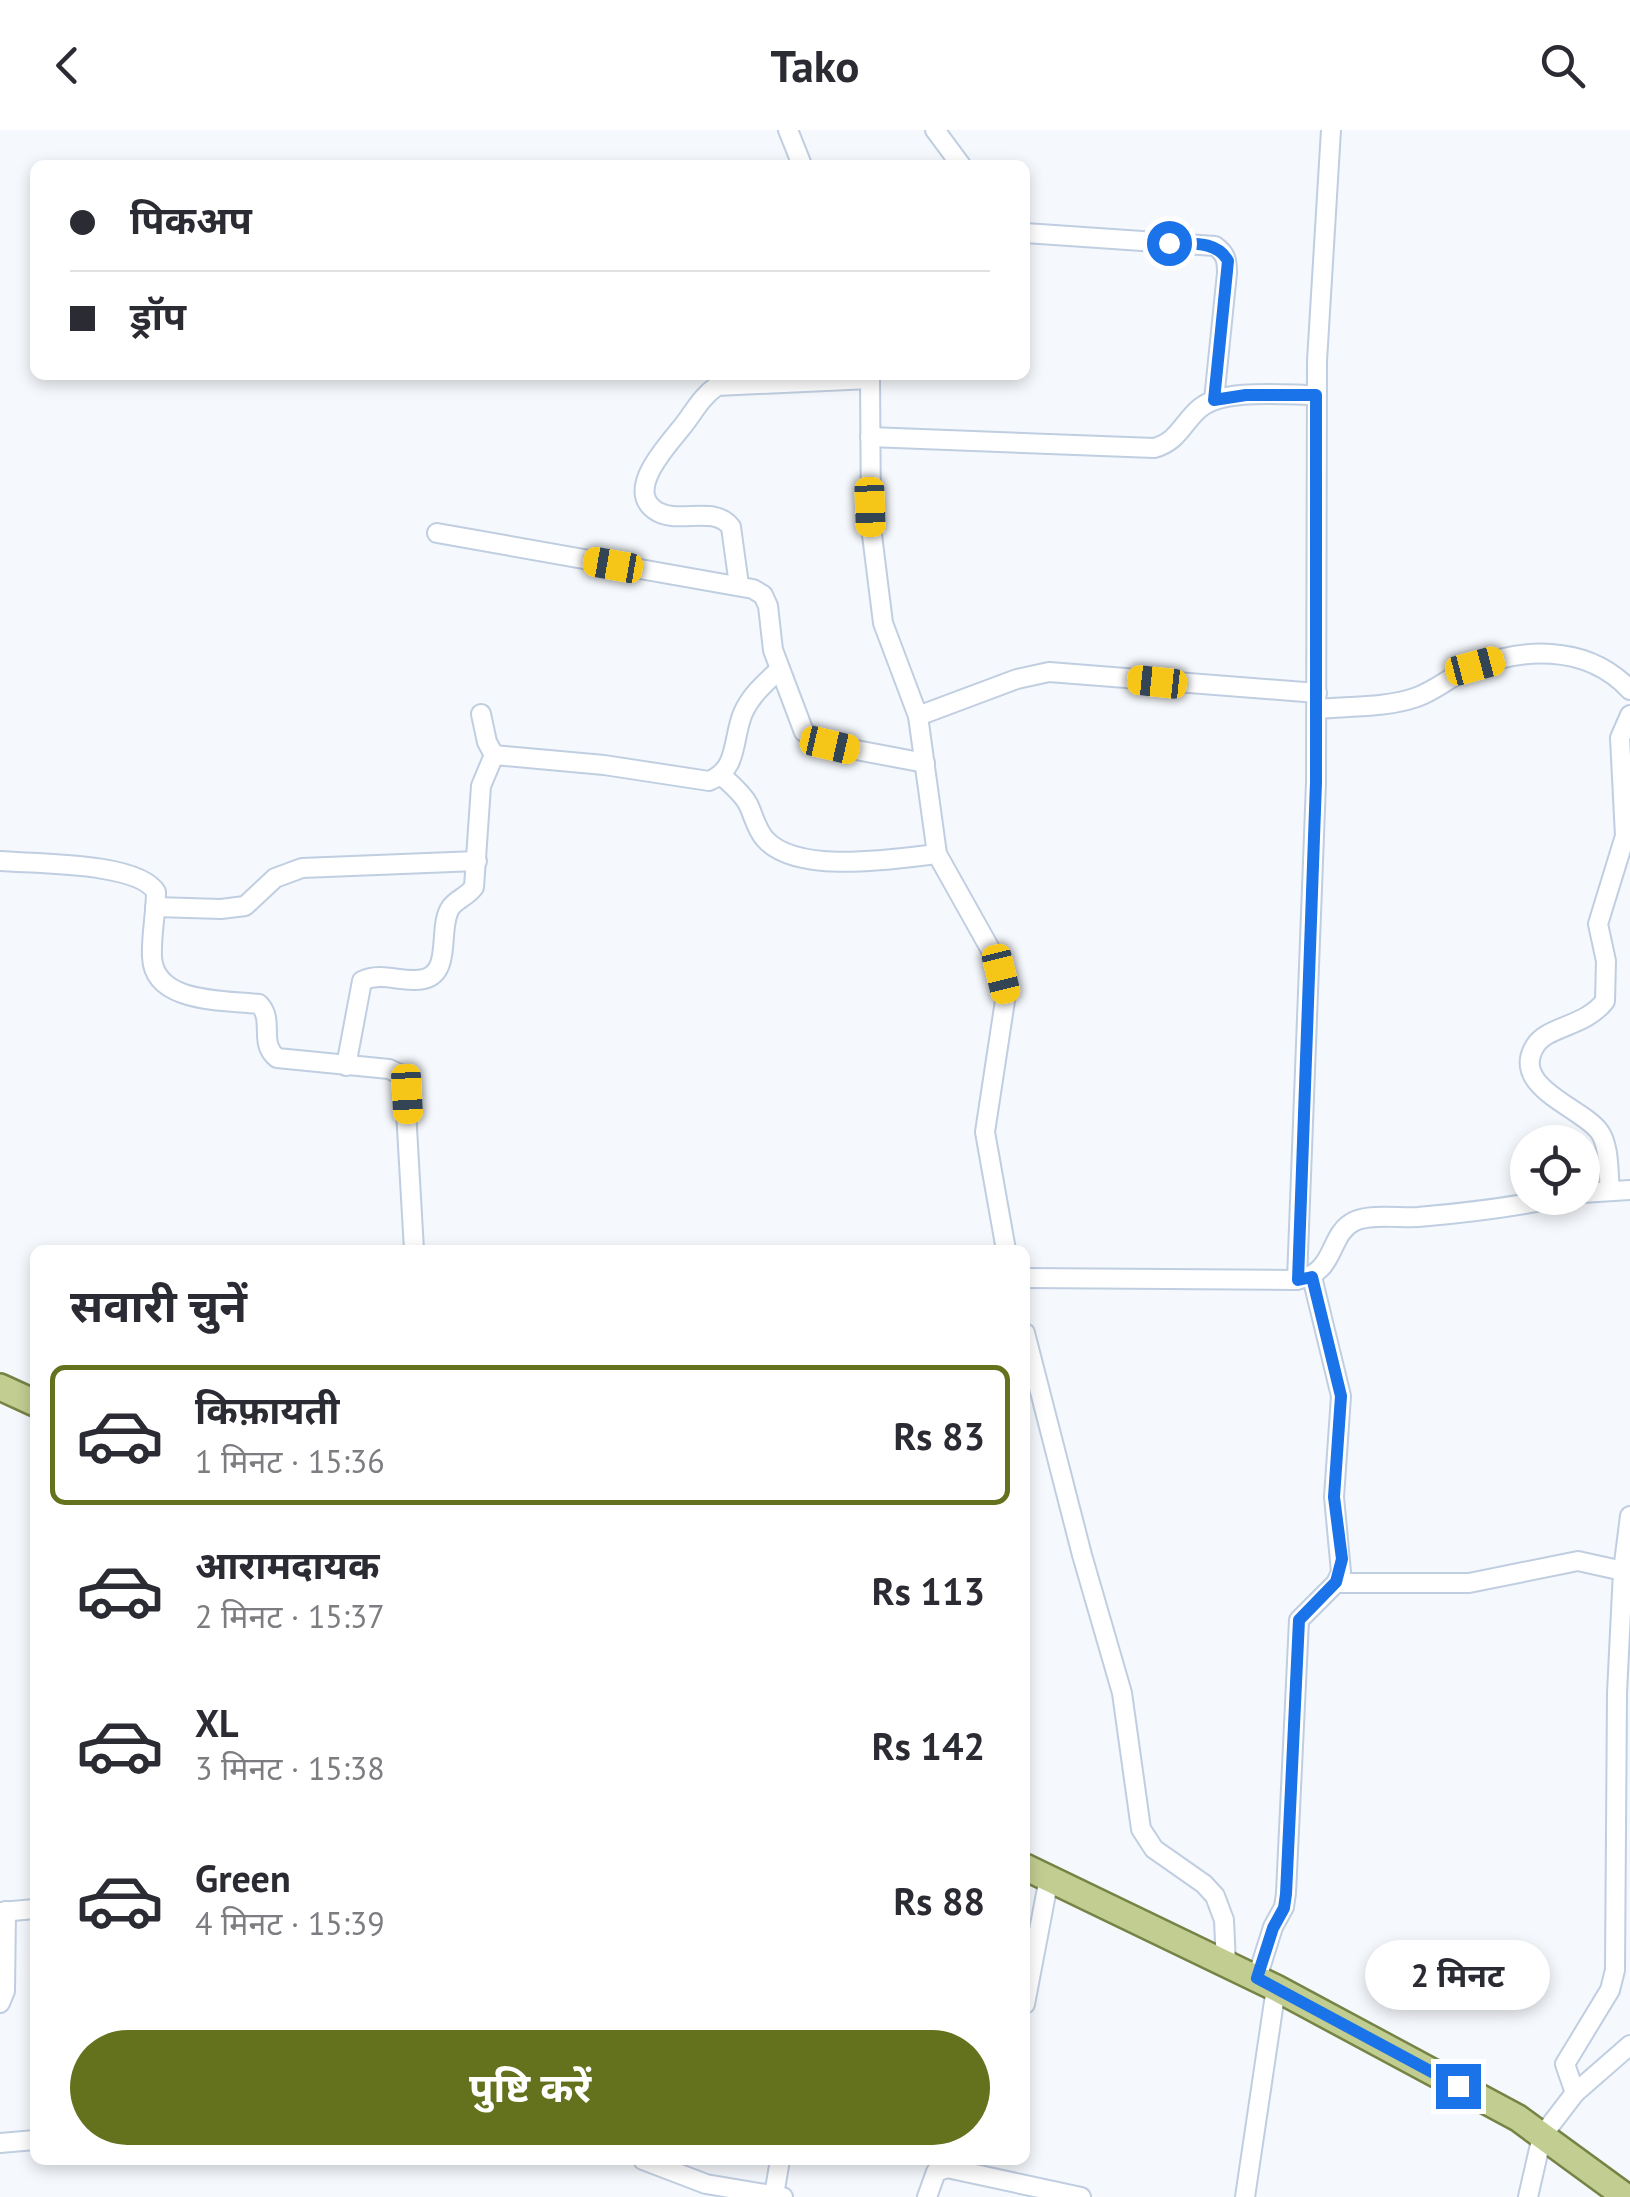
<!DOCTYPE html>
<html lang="hi">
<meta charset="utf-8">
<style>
body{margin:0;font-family:"PT Sans","Noto Sans Devanagari",sans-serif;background:#f7f7f7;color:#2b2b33;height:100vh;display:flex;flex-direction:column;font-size:38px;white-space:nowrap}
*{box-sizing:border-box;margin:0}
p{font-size:32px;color:#7c7c81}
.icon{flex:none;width:55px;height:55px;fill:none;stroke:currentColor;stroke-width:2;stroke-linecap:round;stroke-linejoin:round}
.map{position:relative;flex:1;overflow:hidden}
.drawer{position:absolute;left:30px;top:1115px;width:1000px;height:920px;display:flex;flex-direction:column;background:#fff;border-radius:15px;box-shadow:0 5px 15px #0003}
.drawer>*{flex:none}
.guide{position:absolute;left:30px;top:30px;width:1000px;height:220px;border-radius:15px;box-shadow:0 5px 15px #0003;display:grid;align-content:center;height:220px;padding:0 40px;background:#fff}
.tools{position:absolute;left:1510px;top:995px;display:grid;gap:20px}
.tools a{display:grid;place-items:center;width:90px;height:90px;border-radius:50%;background:#fff;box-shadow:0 5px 15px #0003;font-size:50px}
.end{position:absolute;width:45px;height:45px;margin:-22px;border:12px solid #1a73e8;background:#fff;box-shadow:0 0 0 5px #fff}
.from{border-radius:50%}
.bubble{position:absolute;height:70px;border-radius:35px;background:#fff;box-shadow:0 5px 15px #0003;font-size:32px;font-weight:700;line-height:70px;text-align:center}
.car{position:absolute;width:30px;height:60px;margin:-30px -15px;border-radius:12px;box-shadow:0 0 8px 2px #0007;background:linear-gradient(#f5c518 24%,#345 0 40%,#f5c518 0 76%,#345 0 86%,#f5c518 0)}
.guide b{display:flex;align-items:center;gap:35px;height:95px;font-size:38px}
.guide b+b{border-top:2px solid #e1e1e2}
.guide i{width:25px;height:25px;background:#2b2b33}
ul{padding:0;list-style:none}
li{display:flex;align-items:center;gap:30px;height:140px;margin:0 20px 15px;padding:0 20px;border:5px solid transparent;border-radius:15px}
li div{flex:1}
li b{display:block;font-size:38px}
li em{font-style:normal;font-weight:700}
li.selected{border-color:#64721d}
li>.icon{width:90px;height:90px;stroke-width:1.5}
h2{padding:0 40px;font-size:45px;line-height:120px}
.cta{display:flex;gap:20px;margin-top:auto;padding:20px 40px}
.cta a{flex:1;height:115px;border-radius:60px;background:#64721d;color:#fff;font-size:40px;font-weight:700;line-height:115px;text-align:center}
header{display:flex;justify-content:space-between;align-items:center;height:130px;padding:0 40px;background:#fff;font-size:45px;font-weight:700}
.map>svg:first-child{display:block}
</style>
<header><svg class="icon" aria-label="back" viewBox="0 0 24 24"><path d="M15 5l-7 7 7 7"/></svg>Tako<svg class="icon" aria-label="search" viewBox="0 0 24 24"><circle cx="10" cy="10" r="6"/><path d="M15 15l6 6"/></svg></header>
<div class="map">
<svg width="1630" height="2067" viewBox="0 0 1630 2067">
<rect width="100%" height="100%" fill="#f5f8fc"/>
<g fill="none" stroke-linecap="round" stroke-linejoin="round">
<g stroke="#c0cee1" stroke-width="22">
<g id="minor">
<path d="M 788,0 L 802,35"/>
<path d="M 935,0 L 961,35"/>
<path d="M 1025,103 L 1215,116 C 1226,124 1227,130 1227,143 L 1214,270"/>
<path d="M 870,245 L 871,397 L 883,493 L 918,586 L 937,724 L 993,824 L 1006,864 L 985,1002 L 1006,1120"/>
<path d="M 870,307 L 1154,318 C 1178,312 1183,292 1200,278 C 1224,258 1286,265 1316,265"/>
<path d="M 437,403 L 753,459 L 763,465 L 768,476 L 773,520 L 804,602 L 830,615 L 925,633"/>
<path d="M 739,455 L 731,397 C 714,375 681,394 658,382 C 622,362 668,315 682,297 C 694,282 701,267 717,256 L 870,249"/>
<path d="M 1317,579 C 1348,576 1387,578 1417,567 C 1434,561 1448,549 1464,541 C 1519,517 1586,513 1630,560"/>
<path d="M 481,584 L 487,612 L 494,625 L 604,635 L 709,651 C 739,639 732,609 743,583 C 751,565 765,553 779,540"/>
<path d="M 918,586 L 1017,549 L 1049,542 L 1317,563"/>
<path d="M 722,646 C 731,654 742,663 748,674 C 754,686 756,699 765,709 C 797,745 894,729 937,724"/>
<path d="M 0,731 C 34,734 138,732 156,762 C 156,784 151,805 152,827 C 154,874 225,870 259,874 C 275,890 258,913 277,928 L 389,939 L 404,946 L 414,1120"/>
<path d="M 155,777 L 221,779 L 245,776 L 275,748 L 302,738 L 477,731"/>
<path d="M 346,936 L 362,851 C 383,841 403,854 424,849 C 453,842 437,796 451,777 C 457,769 468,766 474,757 L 481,656 L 494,625"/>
<path d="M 1610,1061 C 1608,1043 1610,1016 1599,1001 C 1581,977 1510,957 1535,916 C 1547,896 1585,897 1605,871 L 1606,831 L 1598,794 L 1625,706 L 1620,608 L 1630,585"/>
<path d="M 1582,1063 L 1630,1060"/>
<path d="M 1025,1148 L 1297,1150 C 1338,1142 1327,1104 1355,1091 C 1371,1084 1399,1088 1418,1087 C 1465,1083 1512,1077 1558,1068"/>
<path d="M 1297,1150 L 1316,653 L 1317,231 L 1331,0"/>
<path d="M 1025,1203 L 1082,1425 L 1122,1563 L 1141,1699 L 1154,1719 L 1204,1754 L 1215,1766 L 1224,1790 L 1226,1834"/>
<path d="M 1336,1453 L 1469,1453 L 1578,1431 L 1623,1441"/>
<path d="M 0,1782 L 35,1779"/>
<path d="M 1257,1848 L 1273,1797 L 1284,1777 L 1286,1763 L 1299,1490 L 1336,1453 L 1341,1442 L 1334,1367 L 1341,1266 L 1312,1147"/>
<path d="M 0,1873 L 5,1861 L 6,1781"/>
<path d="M 1025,1874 L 1049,1748"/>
<path d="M 1575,1963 L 1565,1934 L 1610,1860 L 1615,1840 L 1617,1563 L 1623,1441 L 1630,1386"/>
<path d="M 0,2013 L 35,2010"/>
<path d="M 643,2030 L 706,2054 L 783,2067"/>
<path d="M 774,2065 L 780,2030"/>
<path d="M 927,2067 L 936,2042 L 947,2038 L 1081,2067"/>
<path d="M 1245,2067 L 1276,1858"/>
<path d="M 1528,2067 L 1542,2006 L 1575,1963 L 1630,1915"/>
</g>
</g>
<g stroke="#768345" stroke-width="30">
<g id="primary">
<path d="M 0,1257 L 35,1273"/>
<path d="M 1025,1737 L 1276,1858 L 1518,1988 L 1626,2067"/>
</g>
</g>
<use href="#minor" stroke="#fff" stroke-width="18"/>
<use href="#primary" stroke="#c2cd91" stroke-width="25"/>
</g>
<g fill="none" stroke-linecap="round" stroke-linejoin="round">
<path stroke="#1a73e8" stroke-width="12" d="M 1169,113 C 1190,114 1217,110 1228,131 L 1214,270 L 1246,265 L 1316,265 L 1316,652 L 1298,1150 L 1312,1147 L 1341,1266 L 1334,1367 L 1342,1429 L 1336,1452 L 1299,1490 L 1286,1764 L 1284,1778 L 1273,1798 L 1257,1848 L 1458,1956"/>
</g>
</svg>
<div class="tools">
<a><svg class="icon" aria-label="locate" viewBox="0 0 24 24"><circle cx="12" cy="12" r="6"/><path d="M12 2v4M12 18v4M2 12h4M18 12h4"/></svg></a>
</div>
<i class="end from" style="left:1169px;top:113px"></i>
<i class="end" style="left:1458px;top:1956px"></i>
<div class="bubble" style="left:1365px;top:1810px;width:185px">2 मिनट</div>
<i class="car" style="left:870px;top:377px;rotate:178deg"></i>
<i class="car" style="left:613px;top:435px;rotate:280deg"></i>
<i class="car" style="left:1475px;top:536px;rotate:75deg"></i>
<i class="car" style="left:1157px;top:552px;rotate:276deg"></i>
<i class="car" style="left:830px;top:615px;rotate:103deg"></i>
<i class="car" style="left:1001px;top:844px;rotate:166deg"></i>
<i class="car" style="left:407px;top:964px;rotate:177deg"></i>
<div class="guide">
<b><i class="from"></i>पिकअप</b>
<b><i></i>ड्रॉप</b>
</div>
<section class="drawer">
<h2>सवारी चुनें</h2>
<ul>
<li class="selected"><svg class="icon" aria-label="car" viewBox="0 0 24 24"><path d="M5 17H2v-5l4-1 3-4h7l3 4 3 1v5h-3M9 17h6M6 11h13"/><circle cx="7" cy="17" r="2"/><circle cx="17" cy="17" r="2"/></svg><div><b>किफ़ायती</b><p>1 मिनट · 15:36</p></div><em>Rs 83</em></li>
<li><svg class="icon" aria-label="car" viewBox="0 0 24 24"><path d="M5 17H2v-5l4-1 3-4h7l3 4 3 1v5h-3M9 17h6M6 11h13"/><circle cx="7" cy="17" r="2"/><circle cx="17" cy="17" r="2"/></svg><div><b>आरामदायक</b><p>2 मिनट · 15:37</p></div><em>Rs 113</em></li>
<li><svg class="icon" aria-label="car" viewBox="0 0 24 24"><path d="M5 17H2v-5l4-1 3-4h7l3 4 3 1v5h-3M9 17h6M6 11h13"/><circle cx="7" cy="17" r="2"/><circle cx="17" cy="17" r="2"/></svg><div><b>XL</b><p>3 मिनट · 15:38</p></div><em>Rs 142</em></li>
<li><svg class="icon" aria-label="car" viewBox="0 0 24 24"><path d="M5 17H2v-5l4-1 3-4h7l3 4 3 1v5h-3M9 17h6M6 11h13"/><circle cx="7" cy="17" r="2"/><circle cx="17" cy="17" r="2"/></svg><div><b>Green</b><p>4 मिनट · 15:39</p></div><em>Rs 88</em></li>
</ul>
<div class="cta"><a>पुष्टि करें</a></div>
</section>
</div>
